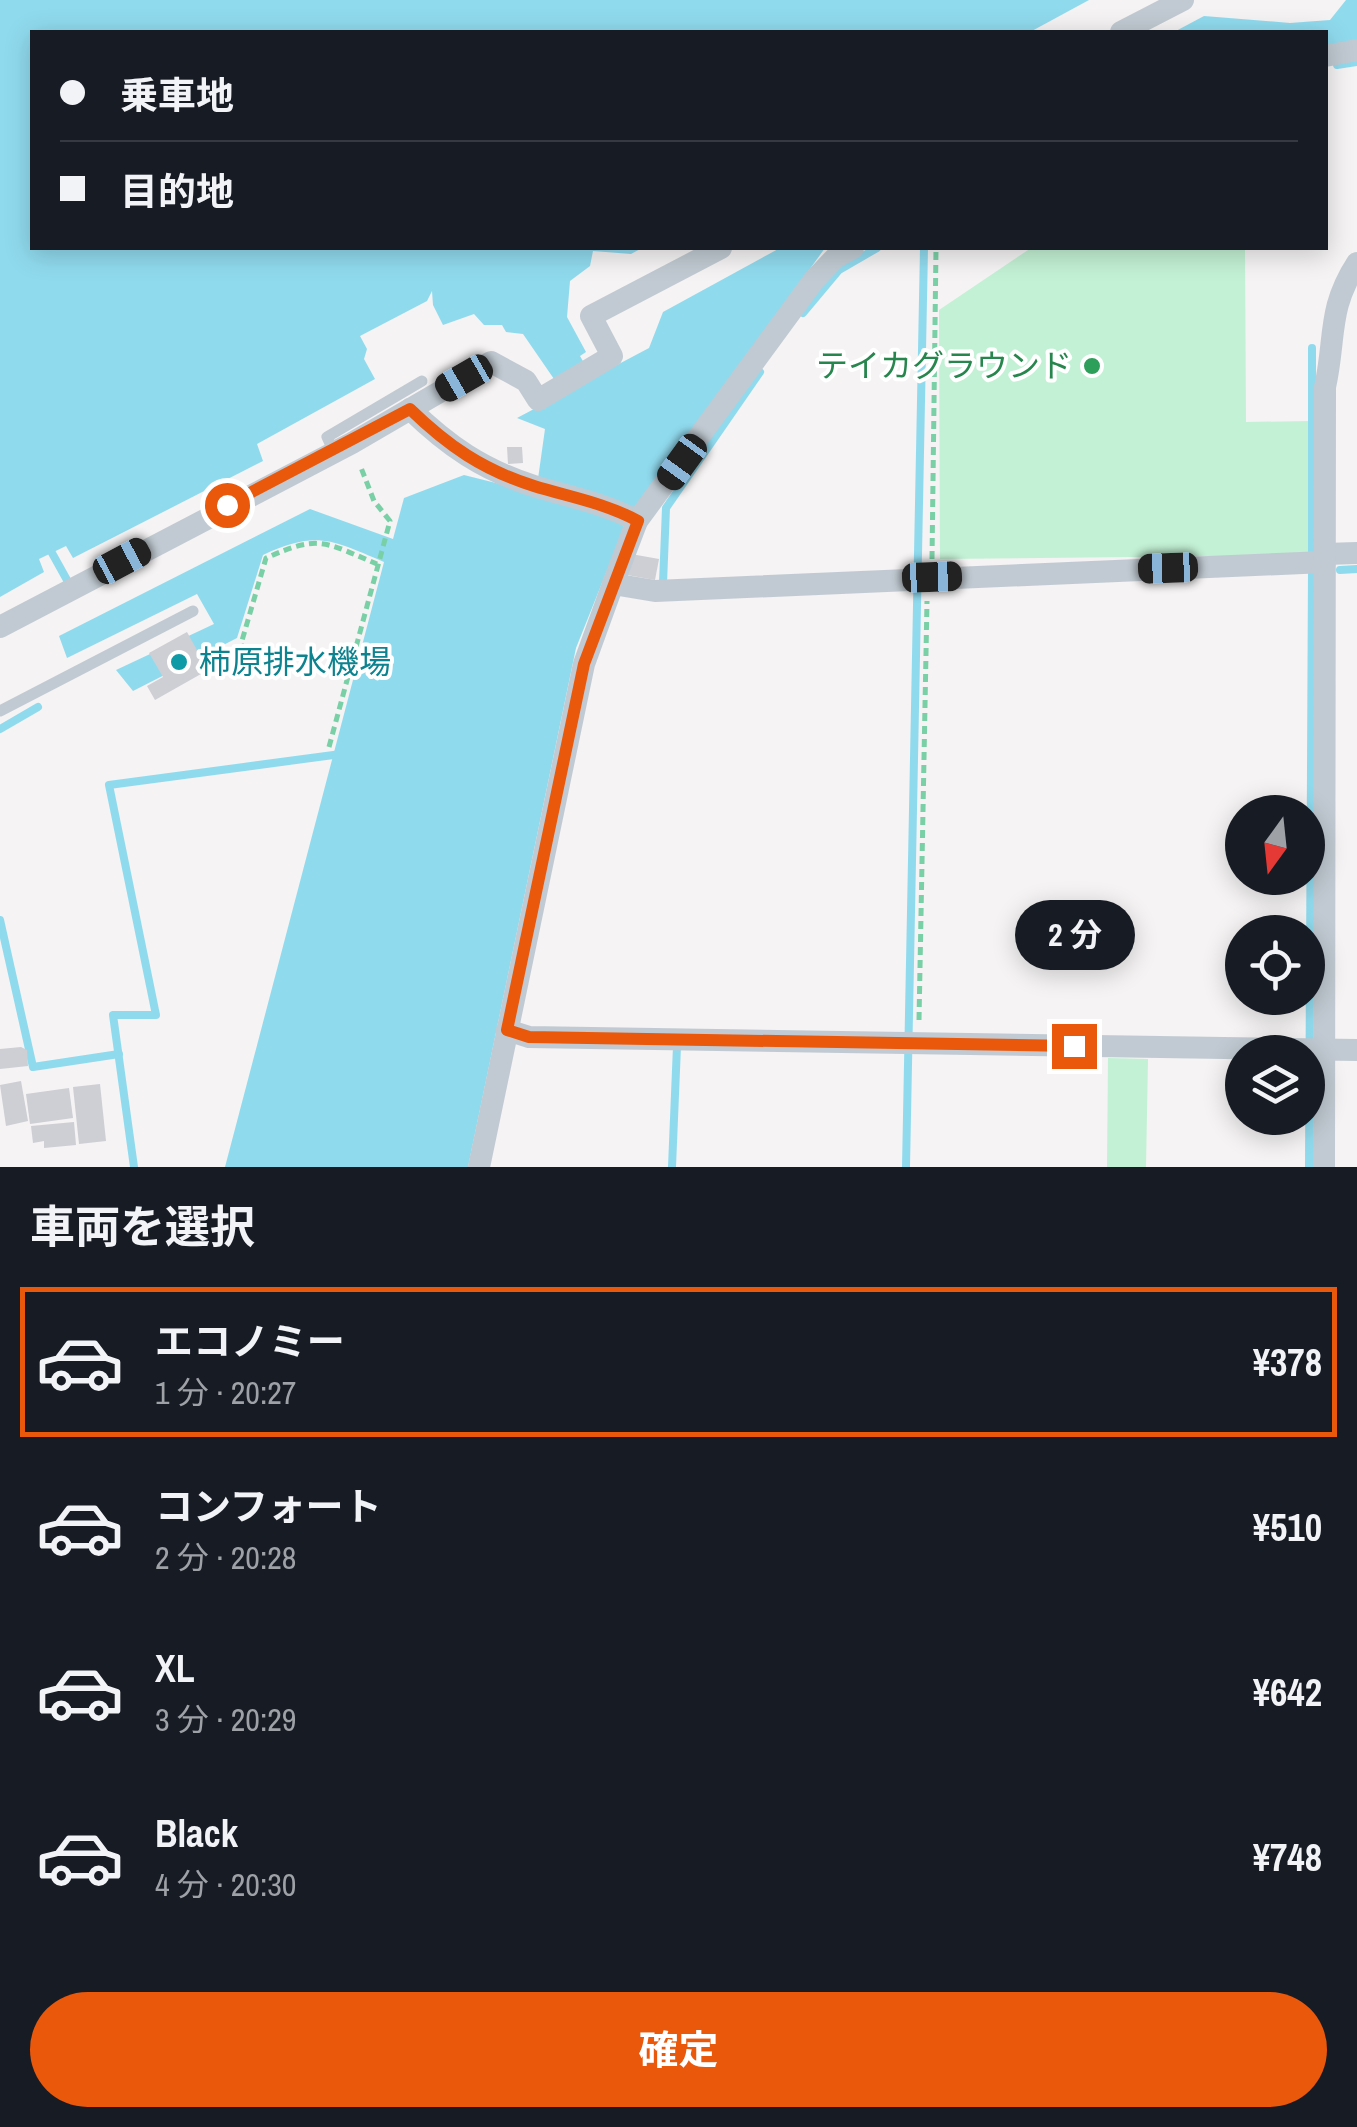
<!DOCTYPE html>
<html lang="ja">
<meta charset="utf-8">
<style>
body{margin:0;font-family:"Archivo Narrow","Noto Sans JP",sans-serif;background:#20242c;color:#f1f3f6;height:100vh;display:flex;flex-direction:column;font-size:38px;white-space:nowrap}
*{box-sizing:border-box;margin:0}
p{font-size:32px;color:#9ea1a6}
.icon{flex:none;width:55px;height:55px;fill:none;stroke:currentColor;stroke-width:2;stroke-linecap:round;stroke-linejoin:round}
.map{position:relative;height:1167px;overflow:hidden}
.side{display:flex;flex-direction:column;background:#171b24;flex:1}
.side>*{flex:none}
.banner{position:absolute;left:30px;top:30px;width:1298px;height:220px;border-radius:0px;box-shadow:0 5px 25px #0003;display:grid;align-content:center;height:220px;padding:0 30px;background:#171b24}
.needle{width:65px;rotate:195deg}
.buttons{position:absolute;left:1225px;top:795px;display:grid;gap:20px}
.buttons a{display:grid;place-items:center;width:100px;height:100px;border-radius:50%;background:#171b24;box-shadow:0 5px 25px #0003;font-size:50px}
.end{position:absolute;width:45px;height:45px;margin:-22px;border:12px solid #ea580c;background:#fff;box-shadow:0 0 0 5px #fff}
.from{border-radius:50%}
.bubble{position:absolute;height:70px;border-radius:35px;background:#171b24;box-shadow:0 5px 25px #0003;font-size:32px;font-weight:700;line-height:70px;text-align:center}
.car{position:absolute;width:30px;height:60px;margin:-30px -15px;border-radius:12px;box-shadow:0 0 8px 2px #0007;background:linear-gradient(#222 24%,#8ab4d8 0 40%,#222 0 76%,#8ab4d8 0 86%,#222 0)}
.banner b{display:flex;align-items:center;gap:35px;height:95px;font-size:38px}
.banner b+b{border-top:2px solid #363941}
.banner i{width:25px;height:25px;background:#f1f3f6}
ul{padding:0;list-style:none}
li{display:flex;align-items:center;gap:30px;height:150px;margin:0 20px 15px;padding:0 10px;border:5px solid transparent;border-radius:0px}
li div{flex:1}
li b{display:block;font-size:38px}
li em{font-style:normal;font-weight:700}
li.on{border-color:#ea580c}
li>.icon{width:90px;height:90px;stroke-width:1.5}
h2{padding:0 30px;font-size:45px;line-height:120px}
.action{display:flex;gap:20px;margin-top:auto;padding:20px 30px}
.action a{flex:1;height:115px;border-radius:60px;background:#ea580c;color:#fff;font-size:40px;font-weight:700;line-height:115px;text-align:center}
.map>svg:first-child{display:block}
</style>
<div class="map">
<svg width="1357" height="1167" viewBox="0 0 1357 1167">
<rect width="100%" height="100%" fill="#f5f3f3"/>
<g fill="#c3f1d5">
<path d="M 1031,248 L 1245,250 L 1246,422 L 1311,421 L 1310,555 L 940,559 L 939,310 Z"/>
<path d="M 1108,1058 L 1148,1059 L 1146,1167 L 1107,1167 Z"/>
</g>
<g fill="#90daee">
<path d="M 0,0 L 1089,0 L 1030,32 L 32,32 L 32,248 L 642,248 L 631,254 L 593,251 L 590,266 L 570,281 L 567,317 L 586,352 L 580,356 L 584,363 L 554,379 L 523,334 L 506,332 L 502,325 L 484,325 L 474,314 L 443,325 L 433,305 L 432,291 L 427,301 L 360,336 L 367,349 L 364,359 L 375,379 L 257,444 L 263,461 L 73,558 L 66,546 L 39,559 L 44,572 L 0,597 Z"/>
<path d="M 1346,0 L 1357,0 L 1357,42 L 1325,47 L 1325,32 L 1174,32 L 1204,16 L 1290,23 L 1330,20 Z"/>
<path d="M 780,248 L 825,248 L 636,510 L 618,517 L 624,528 L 576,648 L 468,1167 L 225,1167 L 384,562 C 332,540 317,530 263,555 L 237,638 L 133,691 L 116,670 L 214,624 L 197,594 L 67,658 L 59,636 L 310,509 L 393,539 L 404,498 L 464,475 L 536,493 L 545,429 L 517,418 L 649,348 L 663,312 Z"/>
</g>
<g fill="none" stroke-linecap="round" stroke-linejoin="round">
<g stroke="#90daee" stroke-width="8">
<path d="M 1337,65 L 1357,62"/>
<path d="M 803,313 L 839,270 L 877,248"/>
<path d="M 1312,348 L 1312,556"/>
<path d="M 52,553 L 67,580"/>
<path d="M 1340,570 L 1357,569"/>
<path d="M 663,583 L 666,508 L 760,372"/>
<path d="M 0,729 L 38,707"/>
<path d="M 0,920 L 33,1067 L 119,1054"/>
<path d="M 134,1167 L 113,1015 L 156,1015 L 109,785 L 341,754"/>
<path d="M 672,1167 L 677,1046"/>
<path d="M 906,1167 L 924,248"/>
<path d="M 1309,1167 L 1312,570"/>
</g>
</g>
<g fill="#cdcfd5">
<path d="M 507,447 L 522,447 L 523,463 L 508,464 Z"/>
<path d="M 631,554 L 659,559 L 655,580 L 627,575 Z"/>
<path d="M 187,632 L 208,670 L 155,700 L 147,686 L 163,677 L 149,653 Z"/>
<path d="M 21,1047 L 27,1050 L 28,1066 L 0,1069 L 0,1049 Z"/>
<path d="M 21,1081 L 28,1121 L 6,1126 L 0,1085 Z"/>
<path d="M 100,1084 L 106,1141 L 79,1144 L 73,1087 Z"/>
<path d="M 69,1088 L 73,1118 L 30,1124 L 26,1094 Z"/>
<path d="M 74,1122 L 76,1145 L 44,1148 L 44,1141 L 33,1143 L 31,1126 Z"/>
</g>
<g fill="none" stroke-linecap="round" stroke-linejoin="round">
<g stroke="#7ad0a6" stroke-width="5" stroke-dasharray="8 5" stroke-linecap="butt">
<path d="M 932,559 L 936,248"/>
<path d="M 248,664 L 241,644 L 266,558 C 320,534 324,542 377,564"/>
<path d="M 329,747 L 390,521 L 374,501 L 360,465"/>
<path d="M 919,1020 L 927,601"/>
</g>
<g stroke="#c1cad2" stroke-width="11">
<path d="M 333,450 L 327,437 L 422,381"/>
<path d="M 0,711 L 193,611"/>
</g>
<g stroke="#c1cad2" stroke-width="22">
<path d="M 1121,32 L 1183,0"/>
<path d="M 1325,56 L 1357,50"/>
<path d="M 410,409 C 448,446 483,470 534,486 C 569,497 605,503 637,521"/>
<path d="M 1325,554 L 1357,553"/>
<path d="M 613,584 L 655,591 L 1325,562"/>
<path d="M 0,627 L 352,443 L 491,362 L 526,381 L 538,400 L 612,356 L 591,316 L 721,248"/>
<path d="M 507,1030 L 529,1037 L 1357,1050"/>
<path d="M 479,1167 L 584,664 L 613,584 L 637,521 L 814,280 L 835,258 L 853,248"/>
<path d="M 1324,1167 L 1325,387 C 1336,338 1327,309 1357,263"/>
</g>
</g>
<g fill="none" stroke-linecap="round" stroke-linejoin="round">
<path stroke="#ea580c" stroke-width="12" d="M 227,505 L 410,409 C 448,446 483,470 534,486 C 570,497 605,503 638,521 L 584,664 L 507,1030 L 529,1037 L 1074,1046"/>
</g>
<circle fill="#2e9e5b" stroke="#fff" stroke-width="4" cx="1092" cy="366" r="10"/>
<circle fill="#0f9aa8" stroke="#fff" stroke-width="4" cx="179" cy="662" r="10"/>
<g text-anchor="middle" stroke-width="8" stroke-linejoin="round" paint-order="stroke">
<g font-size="32" fill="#27864d" stroke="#fff" text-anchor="end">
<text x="1072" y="377">テイカグラウンド</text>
</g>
<g font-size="32" fill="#0d838f" stroke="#fff" text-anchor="start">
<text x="199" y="673">柿原排水機場</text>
</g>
</g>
</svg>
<div class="buttons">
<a><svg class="needle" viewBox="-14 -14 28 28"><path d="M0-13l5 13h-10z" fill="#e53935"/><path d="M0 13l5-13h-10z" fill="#9ea1a6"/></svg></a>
<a><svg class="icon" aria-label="locate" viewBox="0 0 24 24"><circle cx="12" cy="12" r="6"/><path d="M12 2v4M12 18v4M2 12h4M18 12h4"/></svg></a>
<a><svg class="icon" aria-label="layers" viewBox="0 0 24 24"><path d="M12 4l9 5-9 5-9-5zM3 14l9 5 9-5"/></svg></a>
</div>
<i class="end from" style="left:227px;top:505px"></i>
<i class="end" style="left:1074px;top:1046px"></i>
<div class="bubble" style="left:1015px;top:900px;width:120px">2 分</div>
<i class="car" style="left:464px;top:378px;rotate:240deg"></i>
<i class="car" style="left:682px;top:462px;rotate:216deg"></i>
<i class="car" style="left:122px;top:561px;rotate:62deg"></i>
<i class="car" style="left:1168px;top:568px;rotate:268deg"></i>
<i class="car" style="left:932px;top:577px;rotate:88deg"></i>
<div class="banner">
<b><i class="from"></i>乗車地</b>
<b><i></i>目的地</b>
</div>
</div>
<section class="side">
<h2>車両を選択</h2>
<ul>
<li class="on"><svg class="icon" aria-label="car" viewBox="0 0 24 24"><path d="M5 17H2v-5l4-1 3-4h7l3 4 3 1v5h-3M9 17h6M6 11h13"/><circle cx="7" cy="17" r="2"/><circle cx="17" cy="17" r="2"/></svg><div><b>エコノミー</b><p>1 分 · 20:27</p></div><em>¥378</em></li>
<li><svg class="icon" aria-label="car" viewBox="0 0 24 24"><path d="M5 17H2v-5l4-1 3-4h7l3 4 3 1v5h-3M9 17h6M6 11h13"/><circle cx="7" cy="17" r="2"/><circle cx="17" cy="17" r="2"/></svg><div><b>コンフォート</b><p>2 分 · 20:28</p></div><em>¥510</em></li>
<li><svg class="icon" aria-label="car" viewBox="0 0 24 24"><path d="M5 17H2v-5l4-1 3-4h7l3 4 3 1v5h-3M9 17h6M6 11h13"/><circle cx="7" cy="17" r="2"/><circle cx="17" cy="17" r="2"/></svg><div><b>XL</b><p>3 分 · 20:29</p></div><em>¥642</em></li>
<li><svg class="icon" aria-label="car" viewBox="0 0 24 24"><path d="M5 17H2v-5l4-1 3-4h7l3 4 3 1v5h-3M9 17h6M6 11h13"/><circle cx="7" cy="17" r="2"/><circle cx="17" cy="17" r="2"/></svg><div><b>Black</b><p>4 分 · 20:30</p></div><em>¥748</em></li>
</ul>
<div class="action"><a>確定</a></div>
</section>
